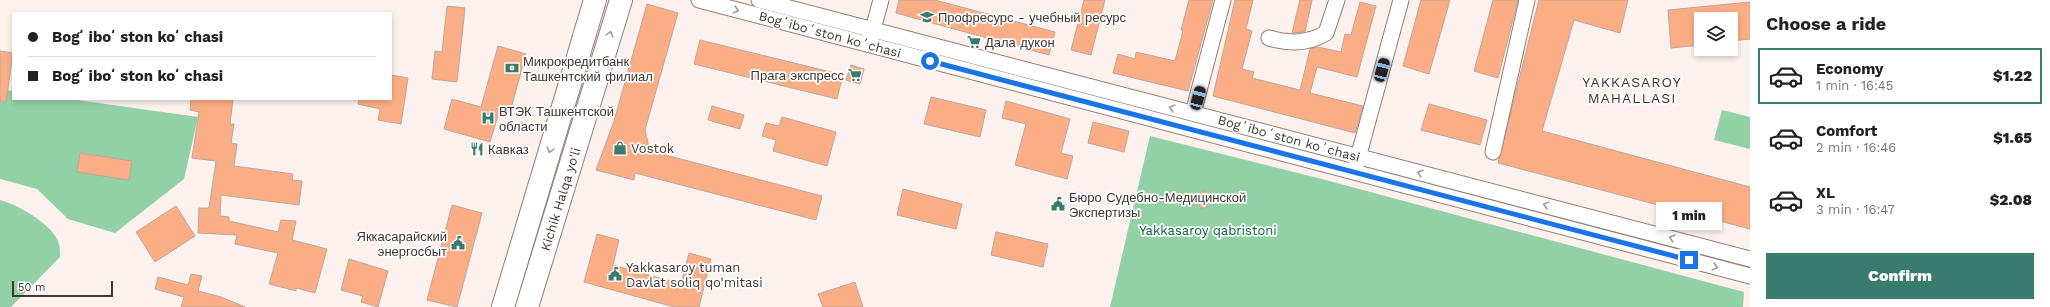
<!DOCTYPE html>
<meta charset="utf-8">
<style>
body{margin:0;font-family:"Work Sans",sans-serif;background:#f2f2f2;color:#222;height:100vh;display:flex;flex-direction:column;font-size:15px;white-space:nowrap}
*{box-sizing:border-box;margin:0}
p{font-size:13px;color:#767676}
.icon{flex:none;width:22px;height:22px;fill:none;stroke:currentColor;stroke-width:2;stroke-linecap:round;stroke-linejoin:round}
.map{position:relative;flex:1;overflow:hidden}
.panel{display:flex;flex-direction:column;background:#fff;width:300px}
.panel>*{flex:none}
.guide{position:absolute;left:12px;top:12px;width:380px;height:88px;border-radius:0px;box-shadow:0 2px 6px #0003;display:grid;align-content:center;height:88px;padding:0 16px;background:#fff}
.buttons{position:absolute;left:1694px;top:12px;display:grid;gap:8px}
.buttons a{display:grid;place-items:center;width:44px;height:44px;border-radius:0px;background:#fff;box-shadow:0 2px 6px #0003;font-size:20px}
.scale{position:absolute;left:12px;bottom:10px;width:101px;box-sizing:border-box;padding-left:4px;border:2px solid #403632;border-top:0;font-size:11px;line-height:14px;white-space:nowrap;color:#403632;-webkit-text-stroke:3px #fff;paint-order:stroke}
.end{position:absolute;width:18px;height:18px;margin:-9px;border:5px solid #1a73e8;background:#fff;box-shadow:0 0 0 2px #fff}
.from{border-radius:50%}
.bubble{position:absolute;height:28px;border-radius:0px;background:#fff;box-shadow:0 2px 6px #0003;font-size:13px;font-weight:800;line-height:28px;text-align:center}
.car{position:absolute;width:12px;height:24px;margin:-12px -6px;border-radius:5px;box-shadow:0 0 3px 1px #0007;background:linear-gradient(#222 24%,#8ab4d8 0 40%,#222 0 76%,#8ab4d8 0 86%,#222 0)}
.guide b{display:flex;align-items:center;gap:14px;height:38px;font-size:15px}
.guide b+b{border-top:1px solid #e0e0e0}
.guide i{width:10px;height:10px;background:#222}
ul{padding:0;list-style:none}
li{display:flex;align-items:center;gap:12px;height:56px;margin:0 8px 6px;padding:0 8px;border:2px solid transparent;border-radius:0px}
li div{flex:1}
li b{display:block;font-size:15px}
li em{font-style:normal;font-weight:800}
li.selected{border-color:#397b6c}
li>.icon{width:36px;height:36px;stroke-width:1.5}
h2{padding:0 16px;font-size:18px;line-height:48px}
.button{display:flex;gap:8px;margin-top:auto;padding:8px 16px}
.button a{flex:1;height:46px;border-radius:0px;background:#397b6c;color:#fff;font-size:16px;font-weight:800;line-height:46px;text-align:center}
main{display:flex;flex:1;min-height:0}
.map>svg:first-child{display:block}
</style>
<main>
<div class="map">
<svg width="1750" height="307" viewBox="0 0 1750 307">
<rect width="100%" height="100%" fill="#fcf1ec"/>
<g fill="#92d1a6">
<path d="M 0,89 L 13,91 L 13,99 L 70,99 L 198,117 L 184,179 L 115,233 L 68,219 L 37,189 L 0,179 Z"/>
<path d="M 1722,110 L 1750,117 L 1750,149 L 1714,140 Z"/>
<path d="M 1150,136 L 1322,179 L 1744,292 L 1743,307 L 1110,307 Z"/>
<path d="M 0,200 C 17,204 49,223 57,239 C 60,245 60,250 60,257 L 11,307 L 0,307 Z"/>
</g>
<g fill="#fbad85" stroke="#bea69a">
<path d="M 899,0 L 935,0 L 1055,32 L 1049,55 L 896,13 Z"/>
<path d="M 1084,0 L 1105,0 L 1091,55 L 1071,50 Z"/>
<path d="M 1189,0 L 1213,0 L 1188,91 L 1113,73 L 1118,54 L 1135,59 L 1136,52 L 1175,61 L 1183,31 L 1181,30 Z"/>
<path d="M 1235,0 L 1253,0 L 1246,29 L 1252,31 L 1242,69 L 1254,72 L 1252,78 L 1300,90 L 1310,49 L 1318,47 L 1341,52 L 1345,34 L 1351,35 L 1360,2 L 1376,6 L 1357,77 L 1317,67 L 1310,93 L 1363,106 L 1355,133 L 1213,96 Z"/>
<path d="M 1300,0 L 1312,0 L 1305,32 L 1292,33 Z"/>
<path d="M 1421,0 L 1450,0 L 1429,74 L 1403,66 Z"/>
<path d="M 1493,0 L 1518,0 L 1498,78 L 1474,71 Z"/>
<path d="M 1539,0 L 1628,0 L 1620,33 L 1574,20 L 1542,131 L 1750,187 L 1750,229 L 1498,163 Z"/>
<path d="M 1750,2 L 1750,39 L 1731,41 L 1731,19 L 1701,19 L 1701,45 L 1671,48 L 1668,10 Z"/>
<path d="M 647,4 L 678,13 L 645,130 L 650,151 L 822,196 L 816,220 L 635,173 L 634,180 L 596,170 L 614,121 Z"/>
<path d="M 447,6 L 465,8 L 457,82 L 432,79 L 435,51 L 442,52 Z"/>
<path d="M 700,40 L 843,75 L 837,99 L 694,64 Z"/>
<path d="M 498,46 L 526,54 L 510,112 L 500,109 L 490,142 L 444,129 L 452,99 L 481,107 Z"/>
<path d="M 0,51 L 13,53 L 6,102 L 0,101 Z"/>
<path d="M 851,65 L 864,69 L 860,84 L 846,80 Z"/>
<path d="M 391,75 L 408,78 L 401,124 L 378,120 L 380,109 L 358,104 L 359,99 L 391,99 Z"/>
<path d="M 931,97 L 986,110 L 980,137 L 924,124 Z"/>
<path d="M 191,99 L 233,99 L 230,124 L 234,124 L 231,143 L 237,144 L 234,166 L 293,174 L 292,180 L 302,181 L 299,205 L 221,195 L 220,216 L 229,217 L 229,221 L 278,232 L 281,220 L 296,221 L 292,240 L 327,249 L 315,293 L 296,288 L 296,291 L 269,284 L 278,253 L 235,244 L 237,235 L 198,233 L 199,208 L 209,208 L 216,161 L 192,158 L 199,112 L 190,110 Z"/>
<path d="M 1006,101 L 1070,119 L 1061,153 L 1073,156 L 1067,179 L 1015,165 L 1026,124 L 1002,118 Z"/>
<path d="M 1429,104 L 1487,120 L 1480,145 L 1421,130 Z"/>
<path d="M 712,106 L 744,115 L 740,129 L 708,120 Z"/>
<path d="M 782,117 L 836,132 L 827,166 L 773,151 L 776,140 L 762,136 L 766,123 L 779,126 Z"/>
<path d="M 1093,122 L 1129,131 L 1124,152 L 1088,143 Z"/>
<path d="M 80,153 L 132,161 L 129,180 L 77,172 Z"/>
<path d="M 903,189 L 962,204 L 956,229 L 897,215 Z"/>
<path d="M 1204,190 L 1212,200 L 1202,209 L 1194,199 Z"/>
<path d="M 452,205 L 482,213 L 457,307 L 427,300 Z"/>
<path d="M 176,206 L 195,236 L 155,262 L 136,232 Z"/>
<path d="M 996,232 L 1048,244 L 1043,267 L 991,255 Z"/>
<path d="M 597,234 L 619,240 L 613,265 L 681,284 L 689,253 L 711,259 L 699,307 L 674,307 L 584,282 Z"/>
<path d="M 349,259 L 388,271 L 378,307 L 361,302 L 363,296 L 341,290 Z"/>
<path d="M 191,274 L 202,276 L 198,291 L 221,297 L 245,307 L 181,307 L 184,297 L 155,289 L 158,277 L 188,285 Z"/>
<path d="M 855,282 L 863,307 L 823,307 L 818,294 Z"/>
</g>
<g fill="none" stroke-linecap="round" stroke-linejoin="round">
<g stroke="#947d72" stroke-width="17">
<g id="minor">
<path d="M 699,0 L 1750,276"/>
<path d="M 759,0 L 1750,259"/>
<path d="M 1269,38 C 1289,44 1308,44 1326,33 L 1337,0"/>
<path d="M 870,40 L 881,0"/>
<path d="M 1193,113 L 1223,0"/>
<path d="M 1493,152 L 1527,0"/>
<path d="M 1356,165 L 1401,0"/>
</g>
</g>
<g stroke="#947d72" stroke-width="24">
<g id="highway">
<path d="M 503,307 L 595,0"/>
<path id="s1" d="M 527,307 L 621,0"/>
</g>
</g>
<use href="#minor" stroke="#fff" stroke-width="15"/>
<use href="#highway" stroke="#fff" stroke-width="22"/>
</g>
<defs><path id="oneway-chevron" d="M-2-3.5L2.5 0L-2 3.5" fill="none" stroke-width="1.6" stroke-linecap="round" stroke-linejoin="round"/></defs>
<g stroke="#a09a98">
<use href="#oneway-chevron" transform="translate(736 10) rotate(15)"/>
<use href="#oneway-chevron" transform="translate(610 34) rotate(-73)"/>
<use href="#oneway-chevron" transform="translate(1172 108) rotate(-165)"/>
<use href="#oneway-chevron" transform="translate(550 150) rotate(107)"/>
<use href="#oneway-chevron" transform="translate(1420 173) rotate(-165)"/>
<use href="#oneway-chevron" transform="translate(1546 205) rotate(-165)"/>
<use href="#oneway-chevron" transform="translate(1672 238) rotate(-165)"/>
<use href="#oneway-chevron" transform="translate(1715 267) rotate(15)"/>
</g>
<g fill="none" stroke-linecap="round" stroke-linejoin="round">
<path stroke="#1a73e8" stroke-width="5" d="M 930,61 L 1689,260"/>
</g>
<defs>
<g id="school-bare" transform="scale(1.08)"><path d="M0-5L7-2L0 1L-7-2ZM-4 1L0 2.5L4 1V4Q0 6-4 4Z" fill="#397b6c" stroke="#fff" stroke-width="2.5" paint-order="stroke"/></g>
<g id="supermarket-bare" transform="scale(1.08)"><path d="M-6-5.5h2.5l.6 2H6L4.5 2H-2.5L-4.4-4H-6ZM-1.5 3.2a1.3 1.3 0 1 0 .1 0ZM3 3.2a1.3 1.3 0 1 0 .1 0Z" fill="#397b6c" stroke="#fff" stroke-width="2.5" paint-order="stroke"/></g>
<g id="bank-bare" transform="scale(1.08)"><path d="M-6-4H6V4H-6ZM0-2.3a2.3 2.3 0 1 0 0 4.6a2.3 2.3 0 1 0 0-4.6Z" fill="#397b6c" stroke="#fff" stroke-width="2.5" paint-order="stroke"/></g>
<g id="hospital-bare" transform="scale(1.08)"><path d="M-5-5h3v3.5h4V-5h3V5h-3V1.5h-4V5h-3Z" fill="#397b6c" stroke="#fff" stroke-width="2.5" paint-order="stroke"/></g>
<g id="shop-bare" transform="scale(1.08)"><path d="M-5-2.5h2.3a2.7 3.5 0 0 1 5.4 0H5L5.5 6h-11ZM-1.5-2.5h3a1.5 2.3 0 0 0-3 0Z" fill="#397b6c" stroke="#fff" stroke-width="2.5" paint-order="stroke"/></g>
<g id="restaurant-bare" transform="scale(1.08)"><path d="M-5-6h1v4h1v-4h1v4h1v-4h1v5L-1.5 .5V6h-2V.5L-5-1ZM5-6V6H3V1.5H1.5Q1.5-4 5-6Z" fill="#397b6c" stroke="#fff" stroke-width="2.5" paint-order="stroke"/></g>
<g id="civic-bare" transform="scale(1.08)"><path d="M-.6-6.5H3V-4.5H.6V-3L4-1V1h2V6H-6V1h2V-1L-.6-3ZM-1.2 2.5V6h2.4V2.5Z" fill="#397b6c" stroke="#fff" stroke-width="2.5" paint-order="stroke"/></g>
</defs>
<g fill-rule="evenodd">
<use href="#school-bare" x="927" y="17"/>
<use href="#supermarket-bare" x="974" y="42"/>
<use href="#bank-bare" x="512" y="68"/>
<use href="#supermarket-bare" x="855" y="75"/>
<use href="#hospital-bare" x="488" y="118"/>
<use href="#shop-bare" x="620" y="148"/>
<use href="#restaurant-bare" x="477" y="149"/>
<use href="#civic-bare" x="1058" y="204"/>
<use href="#civic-bare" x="458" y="243"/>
<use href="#civic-bare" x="615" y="274"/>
</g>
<g text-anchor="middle" stroke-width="3.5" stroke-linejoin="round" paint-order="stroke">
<g font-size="13" fill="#403632" stroke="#fff" text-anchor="start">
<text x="938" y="22">Профресурс - учебный ресурс</text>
<text x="985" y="47">Дала дукон</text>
<text x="523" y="66">Микрокредитбанк<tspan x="523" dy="15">Ташкентский филиал</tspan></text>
<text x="844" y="80" text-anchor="end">Прага экспресс</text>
<text x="499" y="116">ВТЭК Ташкентской<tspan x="499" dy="15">области</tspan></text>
<text x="631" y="153">Vostok</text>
<text x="488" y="154">Кавказ</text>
<text x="1069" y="202">Бюро Судебно-Медицинской<tspan x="1069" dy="15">Экспертизы</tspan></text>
<text x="447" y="241" text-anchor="end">Яккасарайский<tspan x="447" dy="15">энергосбыт</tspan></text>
<text x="626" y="272">Yakkasaroy tuman<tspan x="626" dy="15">Davlat soliq qo'mitasi</tspan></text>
</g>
<g font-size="13" fill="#403632" stroke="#fff">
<text transform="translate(830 34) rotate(15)" y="5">Bogʻiboʻston koʻchasi</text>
<text transform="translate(1289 138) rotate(15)" y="5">Bogʻiboʻston koʻchasi</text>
<text dy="5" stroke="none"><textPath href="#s1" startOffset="113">Kichik Halqa yo'li</textPath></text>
</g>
<g font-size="13" fill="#036335" stroke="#fff">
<text x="1208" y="235">Yakkasaroy qabristoni</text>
</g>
<g font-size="14" letter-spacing="1" fill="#403632" stroke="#fff">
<text x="1632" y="87">YAKKASAROY<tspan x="1632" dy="16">MAHALLASI</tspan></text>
</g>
</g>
</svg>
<div class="buttons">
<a><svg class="icon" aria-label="layers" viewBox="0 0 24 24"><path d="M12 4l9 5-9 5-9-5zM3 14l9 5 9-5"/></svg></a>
</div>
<div class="scale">50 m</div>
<i class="end from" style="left:930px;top:61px"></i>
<i class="end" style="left:1689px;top:260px"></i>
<div class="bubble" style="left:1656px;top:202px;width:66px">1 min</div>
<i class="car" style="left:1382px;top:70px;rotate:15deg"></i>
<i class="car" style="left:1198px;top:98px;rotate:15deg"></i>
<div class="guide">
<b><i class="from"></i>Bogʻiboʻston koʻchasi</b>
<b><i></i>Bogʻiboʻston koʻchasi</b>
</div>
</div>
<section class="panel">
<h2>Choose a ride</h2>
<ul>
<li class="selected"><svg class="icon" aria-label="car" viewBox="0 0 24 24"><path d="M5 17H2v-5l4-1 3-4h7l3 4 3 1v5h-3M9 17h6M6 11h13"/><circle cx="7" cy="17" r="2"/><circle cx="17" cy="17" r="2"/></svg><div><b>Economy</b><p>1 min · 16:45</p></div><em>$1.22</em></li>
<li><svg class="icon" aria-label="car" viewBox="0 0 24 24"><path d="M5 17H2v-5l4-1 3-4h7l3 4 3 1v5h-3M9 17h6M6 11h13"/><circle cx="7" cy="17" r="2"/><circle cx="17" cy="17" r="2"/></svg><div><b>Comfort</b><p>2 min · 16:46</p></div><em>$1.65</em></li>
<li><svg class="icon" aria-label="car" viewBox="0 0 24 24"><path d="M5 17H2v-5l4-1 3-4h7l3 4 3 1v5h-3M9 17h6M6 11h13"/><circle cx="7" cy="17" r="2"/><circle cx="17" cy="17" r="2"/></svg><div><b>XL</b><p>3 min · 16:47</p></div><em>$2.08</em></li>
</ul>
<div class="button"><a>Confirm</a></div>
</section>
</main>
